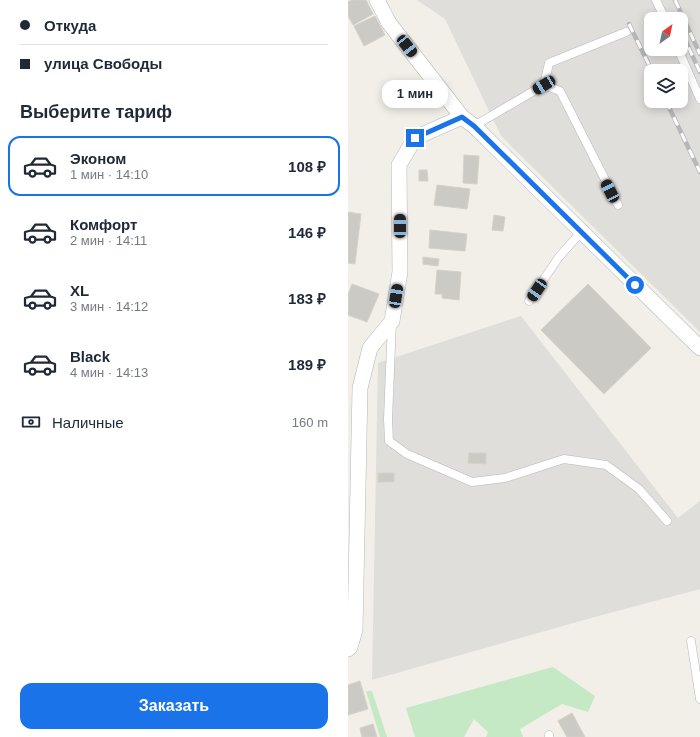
<!DOCTYPE html>
<html lang="ru">
<meta charset="utf-8">
<style>
body{margin:0;font-family:Helvetica,sans-serif;background:#f6f6f7;color:#1f2937;height:100vh;display:flex;flex-direction:column;font-size:15px;white-space:nowrap}
*{box-sizing:border-box;margin:0}
p{font-size:13px;color:#747a83}
.icon{flex:none;width:22px;height:22px;fill:none;stroke:currentColor;stroke-width:2;stroke-linecap:round;stroke-linejoin:round}
.map{position:relative;flex:1;overflow:hidden}
.sheet{display:flex;flex-direction:column;background:#fff;width:348px}
.sheet>*{flex:none}
.hud{display:grid;align-content:center;height:88px;padding:0 20px;background:#fff}
.needle{width:26px;rotate:33deg}
.buttons{position:absolute;left:296px;top:12px;display:grid;gap:8px}
.buttons a{display:grid;place-items:center;width:44px;height:44px;border-radius:8px;background:#fff;box-shadow:0 2px 10px #0003;font-size:20px}
.end{position:absolute;width:18px;height:18px;margin:-9px;border:5px solid #1a73e8;background:#fff;box-shadow:0 0 0 2px #fff}
.from{border-radius:50%}
.bubble{position:absolute;height:28px;border-radius:12px;background:#fff;box-shadow:0 2px 10px #0003;font-size:13px;font-weight:800;line-height:28px;text-align:center}
.car{position:absolute;width:12px;height:24px;margin:-12px -6px;border-radius:5px;box-shadow:0 0 3px 1px #0007;background:linear-gradient(#222 24%,#8ab4d8 0 40%,#222 0 76%,#8ab4d8 0 86%,#222 0)}
.hud b{display:flex;align-items:center;gap:14px;height:38px;font-size:15px}
.hud b+b{border-top:1px solid #e0e1e3}
.hud i{width:10px;height:10px;background:#1f2937}
ul{padding:0;list-style:none}
li{display:flex;align-items:center;gap:12px;height:60px;margin:0 8px 6px;padding:0 12px;border:2px solid transparent;border-radius:12px}
li div{flex:1}
li b{display:block;font-size:15px}
li em{font-style:normal;font-weight:800}
li.selected{border-color:#1a73e8}
li>.icon{width:36px;height:36px;stroke-width:1.5}
h2{padding:0 20px;font-size:18px;line-height:48px}
.pay{display:flex;align-items:center;gap:10px;height:44px;padding:0 20px;font-size:15px}
.pay p{margin-inline-start:auto}
.button{display:flex;gap:8px;margin-top:auto;padding:8px 20px}
.button a{flex:1;height:46px;border-radius:12px;background:#1a73e8;color:#fff;font-size:16px;font-weight:800;line-height:46px;text-align:center}
main{display:flex;flex:1;min-height:0}
.map>svg:first-child{display:block}
</style>
<main>
<section class="sheet">
<div class="hud">
<b><i class="from"></i>Откуда</b>
<b><i></i>улица Свободы</b>
</div>
<h2>Выберите тариф</h2>
<ul>
<li class="selected"><svg class="icon" aria-label="car" viewBox="0 0 24 24"><path d="M5 17H2v-5l4-1 3-4h7l3 4 3 1v5h-3M9 17h6M6 11h13"/><circle cx="7" cy="17" r="2"/><circle cx="17" cy="17" r="2"/></svg><div><b>Эконом</b><p>1 мин · 14:10</p></div><em>108 ₽</em></li>
<li><svg class="icon" aria-label="car" viewBox="0 0 24 24"><path d="M5 17H2v-5l4-1 3-4h7l3 4 3 1v5h-3M9 17h6M6 11h13"/><circle cx="7" cy="17" r="2"/><circle cx="17" cy="17" r="2"/></svg><div><b>Комфорт</b><p>2 мин · 14:11</p></div><em>146 ₽</em></li>
<li><svg class="icon" aria-label="car" viewBox="0 0 24 24"><path d="M5 17H2v-5l4-1 3-4h7l3 4 3 1v5h-3M9 17h6M6 11h13"/><circle cx="7" cy="17" r="2"/><circle cx="17" cy="17" r="2"/></svg><div><b>XL</b><p>3 мин · 14:12</p></div><em>183 ₽</em></li>
<li><svg class="icon" aria-label="car" viewBox="0 0 24 24"><path d="M5 17H2v-5l4-1 3-4h7l3 4 3 1v5h-3M9 17h6M6 11h13"/><circle cx="7" cy="17" r="2"/><circle cx="17" cy="17" r="2"/></svg><div><b>Black</b><p>4 мин · 14:13</p></div><em>189 ₽</em></li>
</ul>
<div class="pay"><svg class="icon" aria-label="cash" viewBox="0 0 24 24"><path d="M3 7h18v10H3z"/><circle cx="12" cy="12" r="2"/></svg>Наличные<p>160 m</p></div>
<div class="button"><a>Заказать</a></div>
</section>
<div class="map">
<svg width="352" height="737" viewBox="0 0 352 737">
<rect width="100%" height="100%" fill="#f1efe8"/>
<g fill="#e0deda" fill-rule="evenodd">
<path d="M 69,0 L 352,0 L 352,332 L 153,136 L 97,19 ZM 303,19 L 333,19 L 333,49 L 303,49 ZM 303,71 L 333,71 L 333,101 L 303,101 Z"/>
<path d="M 173,316 L 330,518 L 352,501 L 352,589 L 254,615 L 24,680 L 30,363 Z"/>
</g>
<g fill="#c5e8c5">
<path d="M 205,667 L 247,696 L 240,712 L 214,704 L 172,729 L 175,737 L 138,737 L 140,732 L 126,719 L 116,737 L 67,737 L 58,708 Z"/>
<path d="M 18,691 L 24,691 L 39,737 L 32,737 Z"/>
</g>
<g fill="#cccac5" stroke="#d6d1c6">
<path d="M 4,0 L 18,0 L 25,14 L 5,25 L 0,16 L 0,2 Z"/>
<path d="M 27,16 L 37,35 L 16,46 L 6,26 Z"/>
<path d="M 116,155 L 131,156 L 129,184 L 115,183 Z"/>
<path d="M 71,170 L 79,170 L 80,181 L 71,181 Z"/>
<path d="M 89,185 L 122,189 L 119,209 L 86,205 Z"/>
<path d="M 0,212 L 13,214 L 7,264 L 0,263 Z"/>
<path d="M 146,215 L 157,217 L 155,231 L 144,230 Z"/>
<path d="M 82,230 L 119,234 L 117,251 L 81,248 Z"/>
<path d="M 75,257 L 91,259 L 90,266 L 75,264 Z"/>
<path d="M 89,270 L 113,272 L 111,300 L 94,298 L 94,294 L 87,294 Z"/>
<path d="M 4,284 L 31,294 L 19,322 L 0,315 L 0,295 Z"/>
<path d="M 240,284 L 303,348 L 256,394 L 193,330 Z"/>
<path d="M 121,453 L 138,453 L 138,464 L 120,463 Z"/>
<rect x="30" y="473" width="16" height="9"/>
<path d="M 12,681 L 20,709 L 0,715 L 0,685 Z"/>
<path d="M 224,713 L 237,737 L 219,737 L 210,721 Z"/>
<path d="M 25,724 L 29,737 L 14,737 L 12,728 Z"/>
</g>
<g fill="none" stroke-linecap="round" stroke-linejoin="round">
<g stroke="#b5b8bc" stroke-width="9">
<g id="service">
<path d="M 308,0 L 317,19"/>
<path d="M 330,49 L 352,99"/>
<path d="M 196,85 L 201,63 L 278,32"/>
<path d="M 126,126 L 196,85 L 212,91 L 270,205"/>
<path d="M 181,301 L 211,257 L 233,232"/>
<path d="M 44,322 L 40,419 L 41,441 L 59,454 L 124,482 L 157,478 L 216,459 L 258,465 L 291,489 L 319,521"/>
<path d="M 343,641 L 352,699"/>
<path d="M 201,735 L 201,737"/>
</g>
</g>
<g stroke="#b5b8bc" stroke-width="16">
<g id="minor">
<path d="M 29,0 L 41,23 L 114,117 L 126,126 L 352,348"/>
<path d="M 0,649 L 2,647 L 7,630 L 12,388 L 22,348 L 44,321 L 52,272 L 51,165 L 67,138 L 114,117"/>
</g>
</g>
<use href="#service" stroke="#fff" stroke-width="8"/>
<use href="#minor" stroke="#fff" stroke-width="15"/>
<g stroke="#b6b7b8" stroke-width="4.5">
<g id="rail">
<path d="M 327,0 L 352,54"/>
<path d="M 281,24 L 304,71"/>
<path d="M 333,31 L 352,72"/>
<path d="M 318,101 L 352,172"/>
</g>
</g>
<use href="#rail" stroke="#fff" stroke-width="3" stroke-dasharray="9" stroke-linecap="butt"/>
</g>
<g fill="none" stroke-linecap="round" stroke-linejoin="round">
<path stroke="#1a73e8" stroke-width="5" d="M 67,138 L 114,117 L 126,126 L 287,285"/>
</g>
</svg>
<div class="buttons">
<a><svg class="needle" viewBox="-14 -14 28 28"><path d="M0-13l5 13h-10z" fill="#e53935"/><path d="M0 13l5-13h-10z" fill="#747a83"/></svg></a>
<a><svg class="icon" aria-label="layers" viewBox="0 0 24 24"><path d="M12 4l9 5-9 5-9-5zM3 14l9 5 9-5"/></svg></a>
</div>
<i class="end from" style="left:287px;top:285px"></i>
<i class="end" style="left:67px;top:138px"></i>
<div class="bubble" style="left:34px;top:80px;width:66px">1 мин</div>
<i class="car" style="left:59px;top:46px;rotate:142deg"></i>
<i class="car" style="left:196px;top:85px;rotate:239deg"></i>
<i class="car" style="left:262px;top:191px;rotate:333deg"></i>
<i class="car" style="left:52px;top:226px;rotate:0deg"></i>
<i class="car" style="left:189px;top:290px;rotate:214deg"></i>
<i class="car" style="left:48px;top:296px;rotate:9deg"></i>
</div>
</main>
